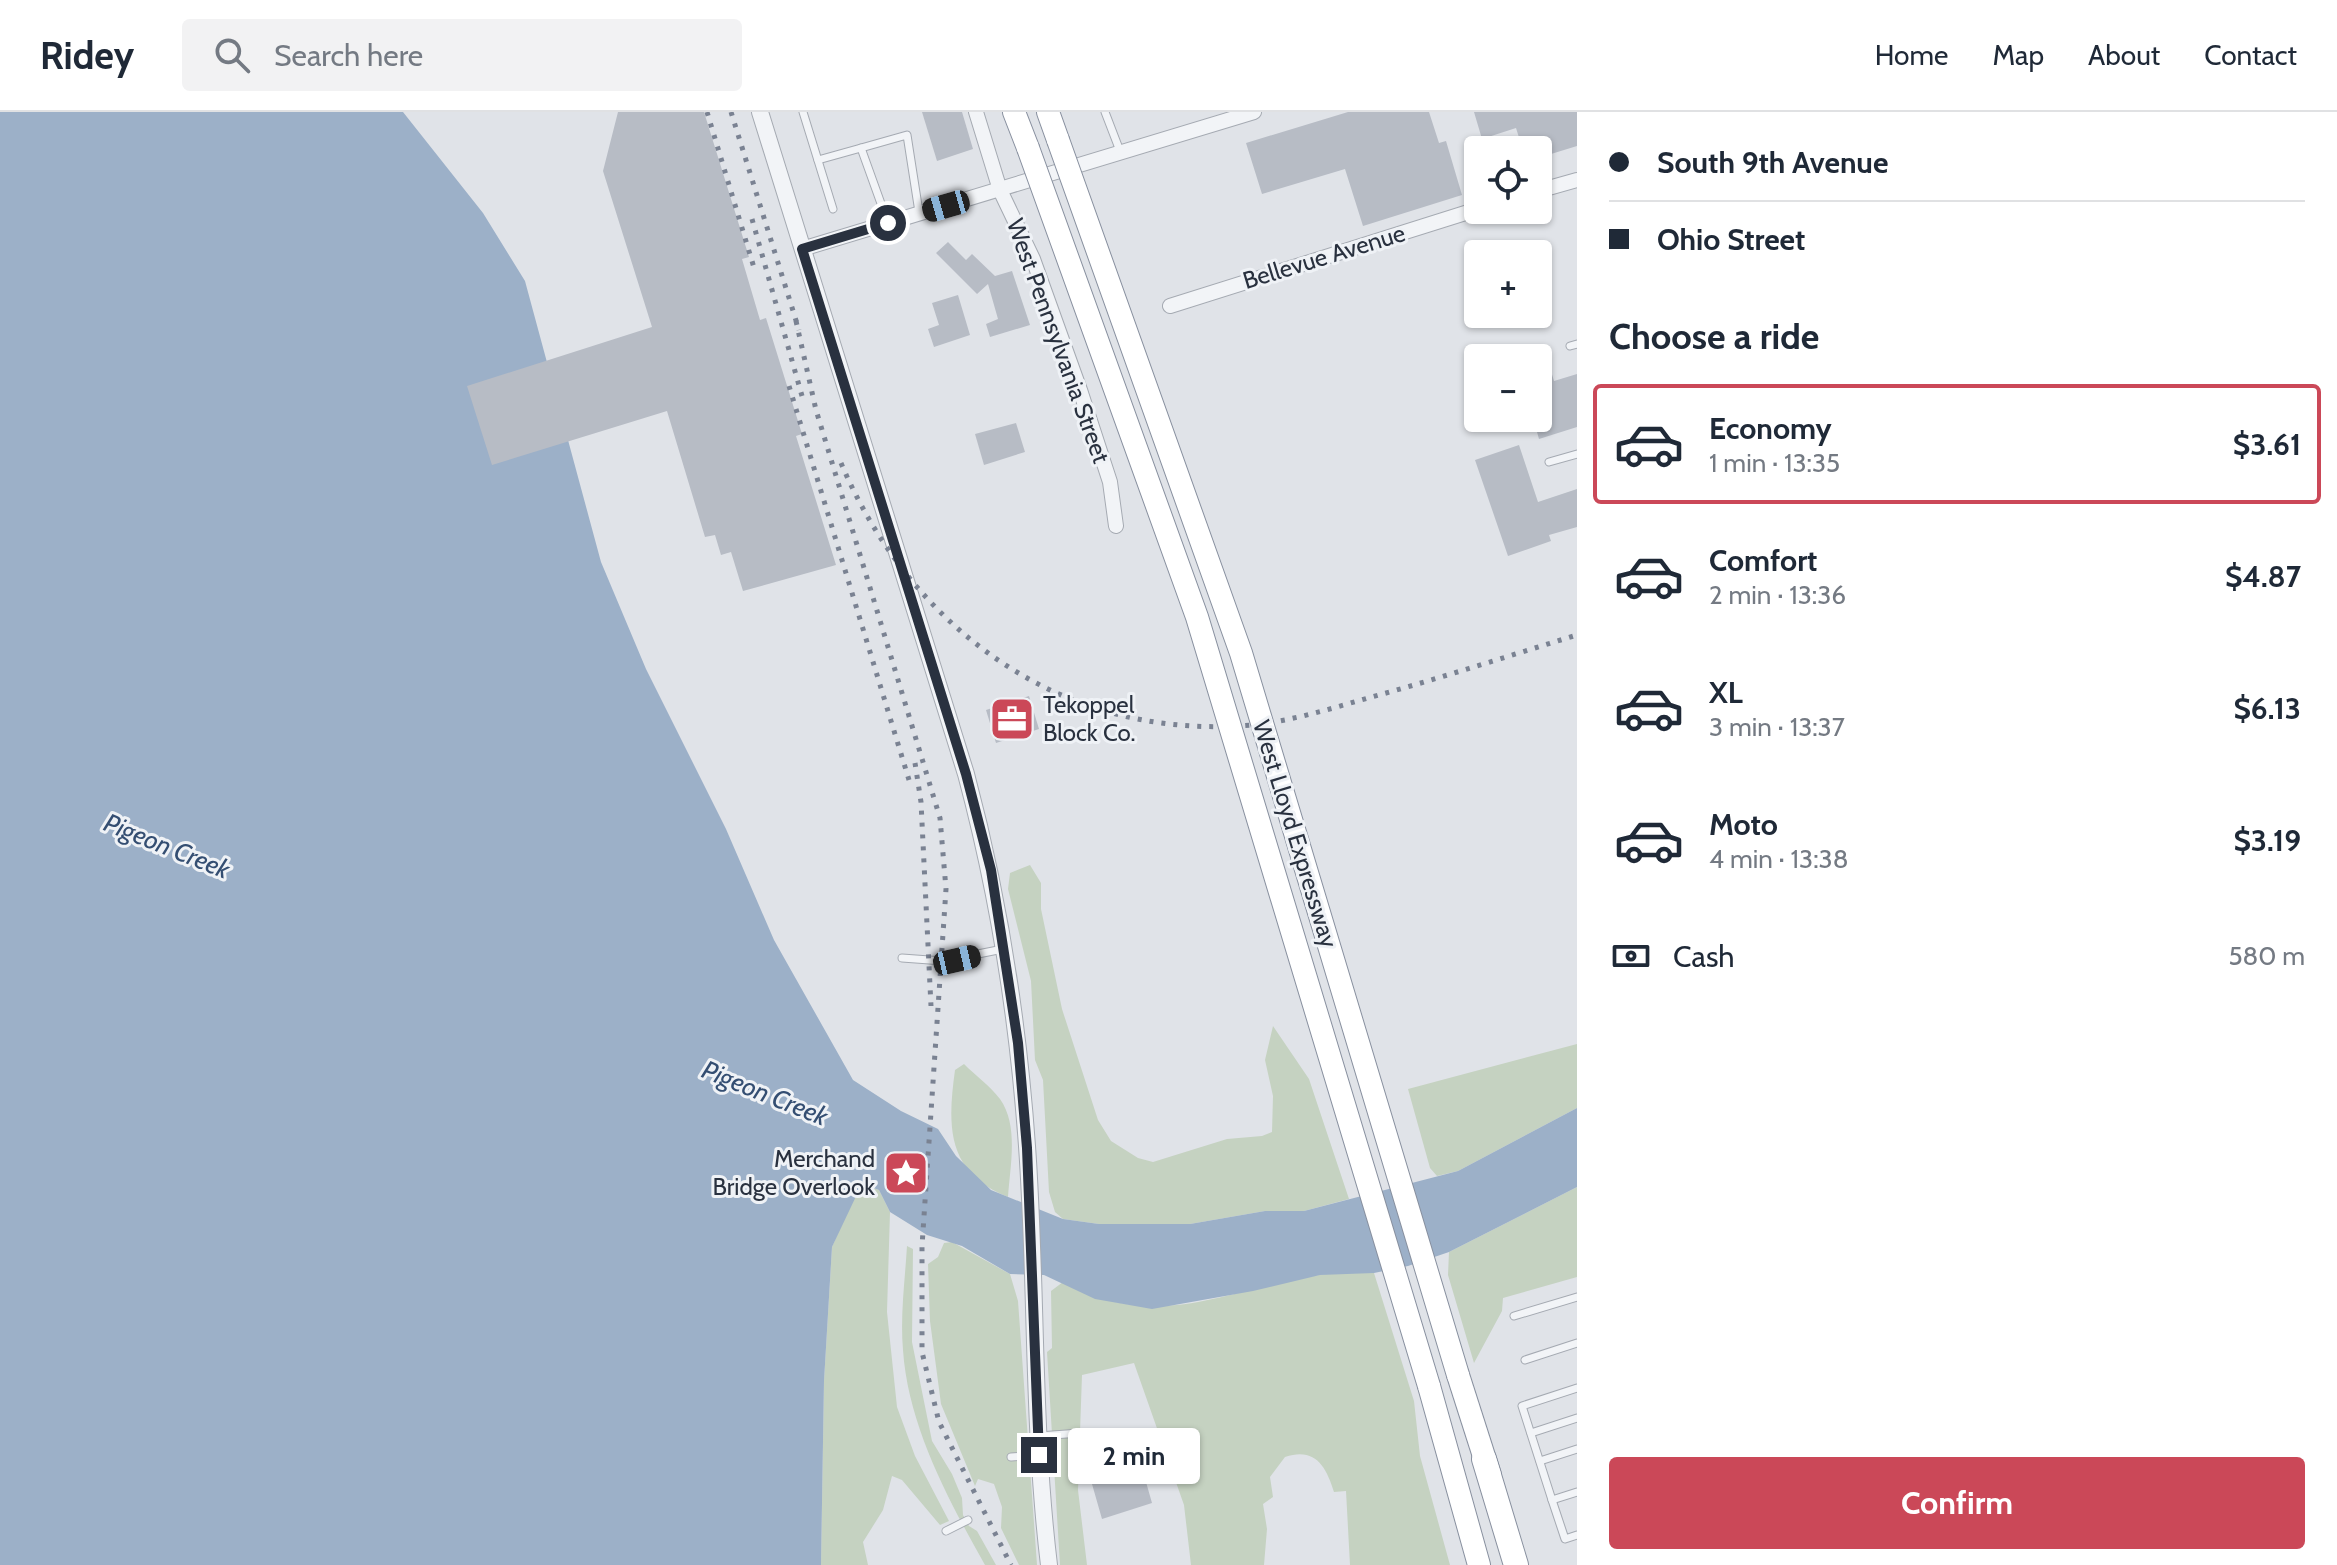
<!DOCTYPE html>
<meta charset="utf-8">
<style>
body{margin:0;font-family:Cabin,sans-serif;background:#f2f2f3;color:#1f2937;height:100vh;display:flex;flex-direction:column;font-size:30px;white-space:nowrap}
*{box-sizing:border-box;margin:0}
p{font-size:26px;color:#747a83}
.icon{flex:none;width:44px;height:44px;fill:none;stroke:currentColor;stroke-width:2;stroke-linecap:round;stroke-linejoin:round}
.map{position:relative;flex:1;overflow:hidden}
.sheet{display:flex;flex-direction:column;background:#fff;width:760px}
.sheet>*{flex:none}
.top-card{display:grid;align-content:center;height:176px;padding:0 32px;background:#fff}
.buttons{position:absolute;left:1464px;top:24px;display:grid;gap:16px}
.buttons a{display:grid;place-items:center;width:88px;height:88px;border-radius:8px;background:#fff;box-shadow:0 2px 6px #0004;font-size:40px}
.end{position:absolute;width:36px;height:36px;margin:-18px;border:10px solid #29313f;background:#fff;box-shadow:0 0 0 4px #fff}
.from{border-radius:50%}
.bubble{position:absolute;height:56px;border-radius:8px;background:#fff;box-shadow:0 2px 6px #0004;font-size:26px;font-weight:800;line-height:56px;text-align:center}
.car{position:absolute;width:24px;height:48px;margin:-24px -12px;border-radius:10px;box-shadow:0 0 6px 2px #0007;background:linear-gradient(#222 24%,#8ab4d8 0 40%,#222 0 76%,#8ab4d8 0 86%,#222 0)}
.top-card b{display:flex;align-items:center;gap:28px;height:76px;font-size:30px}
.top-card b+b{border-top:2px solid #e0e1e3}
.top-card i{width:20px;height:20px;background:#1f2937}
ul{padding:0;list-style:none}
li{display:flex;align-items:center;gap:24px;height:120px;margin:0 16px 12px;padding:0 16px;border:4px solid transparent;border-radius:8px}
li div{flex:1}
li b{display:block;font-size:30px}
li em{font-style:normal;font-weight:800}
li.on{border-color:#cb4858}
li>.icon{width:72px;height:72px;stroke-width:1.5}
h2{padding:0 32px;font-size:36px;line-height:96px}
.pay{display:flex;align-items:center;gap:20px;height:88px;padding:0 32px;font-size:30px}
.pay p{margin-inline-start:auto}
.action{display:flex;gap:16px;margin-top:auto;padding:16px 32px}
.action a{flex:1;height:92px;border-radius:8px;background:#cb4858;color:#fff;font-size:32px;font-weight:800;line-height:92px;text-align:center}
header{display:flex;align-items:center;gap:48px;box-sizing:border-box;height:112px;padding:0 40px;background:#fff;border-bottom:2px solid #e0e1e3}
header strong{font-size:38px}
nav{display:flex;gap:44px;margin-inline-start:auto;font-size:28px}
.search{width:560px;height:72px;background:#f2f2f3;display:flex;align-items:center;gap:20px;box-sizing:border-box;padding:0 28px;border-radius:8px;color:#747a83;font-size:30px}
main{display:flex;flex:1;min-height:0}
.map>svg:first-child{display:block}
</style>
<header>
<strong>Ridey</strong>
<div class="search"><svg class="icon" aria-label="search" viewBox="0 0 24 24"><circle cx="10" cy="10" r="6"/><path d="M15 15l6 6"/></svg>Search here</div>
<nav><a>Home</a><a>Map</a><a>About</a><a>Contact</a></nav>
</header>
<main>
<div class="map">
<svg width="1577" height="1453" viewBox="0 0 1577 1453">
<rect width="100%" height="100%" fill="#e0e3e8"/>
<g fill="#c5d2c1">
<path d="M 1030,753 L 1041,771 L 1041,797 L 1062,897 L 1098,1008 L 1111,1029 L 1138,1046 L 1153,1050 L 1227,1027 L 1262,1024 L 1272,1020 L 1273,984 L 1265,948 L 1273,914 L 1309,967 L 1349,1087 L 1304,1099 L 1265,1099 L 1190,1112 L 1099,1112 L 1063,1107 L 1055,1100 L 1049,1080 L 1043,968 L 1035,948 L 1031,869 L 1008,777 L 1010,761 Z"/>
<path d="M 1577,932 L 1577,996 L 1458,1059 L 1437,1064 L 1430,1056 L 1408,977 Z"/>
<path d="M 964,952 C 975,963 990,974 1000,987 C 1019,1014 1010,1054 1008,1085 C 947,1061 947,1016 955,958 Z"/>
<path d="M 868,1074 L 879,1078 L 890,1100 L 887,1200 L 897,1295 L 915,1344 L 949,1409 L 940,1413 L 902,1368 L 892,1364 L 883,1398 L 863,1430 L 868,1453 L 821,1453 L 824,1269 L 832,1135 L 852,1088 L 859,1078 Z"/>
<path d="M 1577,1075 L 1577,1165 L 1503,1186 L 1502,1199 L 1474,1251 L 1448,1163 L 1449,1140 Z"/>
<path d="M 952,1130 L 1010,1162 L 1018,1189 L 1037,1453 L 1019,1453 L 1001,1416 L 1002,1395 L 994,1372 L 978,1367 L 975,1374 L 941,1292 L 930,1209 L 928,1152 L 938,1145 L 944,1131 Z"/>
<path d="M 907,1134 L 913,1137 L 912,1230 L 932,1329 L 952,1362 L 962,1386 L 963,1403 L 969,1414 L 977,1419 L 996,1453 L 985,1453 C 949,1389 908,1314 903,1238 C 900,1204 905,1168 907,1134 Z"/>
<path d="M 1374,1161 L 1414,1289 L 1420,1344 L 1450,1453 L 1350,1453 L 1346,1379 L 1334,1380 C 1326,1354 1315,1335 1285,1345 L 1270,1365 L 1273,1385 L 1263,1392 L 1267,1417 L 1264,1453 L 1191,1453 L 1184,1393 L 1134,1251 L 1082,1263 L 1078,1378 L 1087,1453 L 1060,1453 L 1047,1240 L 1052,1236 L 1051,1179 L 1063,1170 C 1159,1221 1223,1178 1319,1163 C 1337,1160 1356,1161 1374,1161 Z"/>
</g>
<path fill="#9cb0c8" d="M 0,0 L 403,0 L 483,101 L 525,169 L 601,450 L 646,557 L 726,717 L 774,828 L 853,968 L 901,999 L 938,1017 L 956,1044 L 991,1078 L 1063,1107 L 1099,1112 L 1190,1112 L 1265,1099 L 1304,1099 L 1458,1059 L 1577,996 L 1577,1075 L 1449,1140 L 1408,1154 L 1374,1161 L 1320,1163 L 1253,1179 L 1152,1197 L 1095,1187 L 1044,1163 L 1010,1162 L 962,1134 L 927,1123 L 890,1100 L 879,1078 L 868,1074 L 859,1078 L 832,1135 L 824,1269 L 821,1453 L 0,1453 Z"/>
<g fill="#b7bcc5">
<path d="M 618,0 L 704,0 L 749,145 L 742,147 L 760,208 L 766,206 L 802,322 L 796,324 L 836,453 L 743,479 L 731,440 L 721,443 L 715,423 L 705,425 L 667,299 L 492,353 L 467,274 L 652,215 L 603,59 Z"/>
<path d="M 922,0 L 962,0 L 973,37 L 937,49 Z"/>
<path d="M 1348,0 L 1429,0 L 1439,31 L 1446,29 L 1462,83 L 1363,114 L 1345,57 L 1262,82 L 1246,31 Z"/>
<path d="M 1474,0 L 1577,0 L 1577,34 L 1538,46 L 1538,38 L 1523,38 L 1516,16 L 1482,27 Z"/>
<path d="M 948,130 L 966,148 L 972,142 L 995,164 L 1012,159 L 1030,213 L 990,225 L 986,212 L 998,207 L 988,172 L 977,182 L 936,141 Z"/>
<path d="M 958,183 L 970,223 L 934,235 L 928,217 L 939,213 L 932,191 Z"/>
<path d="M 1551,259 L 1554,269 L 1577,262 L 1577,315 L 1539,327 L 1533,306 L 1538,306 L 1538,263 Z"/>
<path d="M 1016,311 L 1025,340 L 984,353 L 975,322 Z"/>
<path d="M 1519,333 L 1538,390 L 1577,377 L 1577,415 L 1549,423 L 1551,429 L 1508,444 L 1475,348 Z"/>
<path d="M 1029,584 L 1039,617 L 996,631 L 986,598 Z"/>
<path d="M 1140,1350 L 1142,1356 L 1155,1353 L 1159,1366 L 1146,1370 L 1152,1391 L 1102,1407 L 1090,1365 Z"/>
</g>
<g fill="none" stroke-linecap="round" stroke-linejoin="round">
<g stroke="#a5aab2" stroke-width="9">
<g id="service">
<path d="M 803,0 L 833,97"/>
<path d="M 1105,0 L 1120,39"/>
<path d="M 818,48 L 861,36"/>
<path d="M 888,111 L 861,36 L 907,23 L 919,100"/>
<path d="M 1570,234 L 1577,232"/>
<path d="M 1549,350 L 1577,342"/>
<path d="M 902,846 L 943,849 L 1003,837"/>
<path d="M 1514,1204 L 1577,1185"/>
<path d="M 1525,1248 L 1577,1231"/>
<path d="M 1577,1276 L 1522,1294 L 1552,1388 L 1577,1380"/>
<path d="M 1531,1321 L 1577,1306"/>
<path d="M 1039,1324 L 1080,1321"/>
<path d="M 1011,1345 L 1039,1343"/>
<path d="M 1540,1349 L 1577,1337"/>
<path d="M 1552,1388 L 1565,1427 L 1577,1423"/>
<path d="M 946,1419 L 968,1408"/>
</g>
</g>
<g stroke="#a5aab2" stroke-width="16">
<g id="minor">
<path d="M 976,0 L 1000,78 L 1033,147 L 1080,278 L 1110,370 L 1116,414"/>
<path d="M 1538,79 L 1577,68"/>
<path d="M 802,137 L 1254,0"/>
<path d="M 1170,194 L 1478,97"/>
</g>
</g>
<g stroke="#a5aab2" stroke-width="18">
<path id="tertiary" d="M 760,0 L 966,662 C 999,785 1018,907 1027,1034 C 1037,1173 1032,1314 1049,1453"/>
</g>
<g stroke="#88909f" stroke-width="24">
<g id="trunk">
<path d="M 1014,0 L 1028,36"/>
<path d="M 1048,0 L 1058,28"/>
<path d="M 1458,1263 L 1490,1363"/>
<path d="M 1429,1274 L 1479,1453"/>
</g>
</g>
<g stroke="#88909f" stroke-width="26">
<path id="motorway" d="M 1484,1347 L 1516,1453"/>
</g>
<use href="#service" stroke="#f2f4f7" stroke-width="7"/>
<use href="#minor" stroke="#f2f4f7" stroke-width="14"/>
<use href="#tertiary" stroke="#f2f4f7" stroke-width="16"/>
<use href="#trunk" stroke="#fff" stroke-width="22"/>
<use href="#motorway" stroke="#fff" stroke-width="24"/>
<g stroke="#7a8292" stroke-width="5" stroke-dasharray="4 8" stroke-linecap="butt">
<path d="M 707,0 L 755,159"/>
<path d="M 731,0 L 799,218"/>
<path d="M 752,107 L 802,284"/>
<path d="M 796,209 L 816,298 L 940,706 L 946,777 L 922,1134 L 922,1240 L 939,1310 L 1011,1453"/>
<path d="M 789,274 L 909,668"/>
<path d="M 841,351 C 910,514 1056,624 1238,614 C 1282,612 1326,598 1368,586 C 1438,567 1508,544 1577,523"/>
<path d="M 915,651 L 921,690 L 931,894"/>
</g>
<g stroke="#88909f" stroke-width="24" stroke-linecap="butt">
<g id="trunk-bridge">
<path d="M 1058,28 L 1241,541 L 1458,1263"/>
<path d="M 1028,36 L 1197,505 L 1429,1274"/>
</g>
</g>
<use href="#trunk-bridge" stroke="#fff" stroke-width="22"/>
</g>
<g fill="none" stroke-linecap="round" stroke-linejoin="round">
<path stroke="#29313f" stroke-width="10" d="M 888,111 L 802,137 L 966,662 L 991,758 L 1018,931 L 1027,1036 L 1039,1343"/>
</g>
<defs>
<g id="office-square" transform="scale(2.3)"><rect x="-9" y="-9" width="18" height="18" rx="4" fill="#cb4858" stroke="#eff2f6"/><path d="M-6-3h4V-5.5h4V-3h4V5H-6ZM-1-4.5V-3h2v-1.5ZM-6 0V1H6V0Z" fill="#fff"/></g>
<g id="sight-square" transform="scale(2.3)"><rect x="-9" y="-9" width="18" height="18" rx="4" fill="#cb4858" stroke="#eff2f6"/><path d="M0-6L1.8-2.2L6-1.7L2.9 1.2L3.7 5.4L0 3.3L-3.7 5.4L-2.9 1.2L-6-1.7L-1.8-2.2Z" fill="#fff"/></g>
</defs>
<g fill-rule="evenodd">
<use href="#office-square" x="1012" y="607"/>
<use href="#sight-square" x="906" y="1061"/>
</g>
<g text-anchor="middle" stroke-width="6" stroke-linejoin="round" paint-order="stroke">
<g font-size="24" fill="#29313f" stroke="#eff2f6">
<text transform="translate(1324 145) rotate(-17)" y="8">Bellevue Avenue</text>
<text transform="translate(1058 229) rotate(70)" y="8">West Pennsylvania Street</text>
<text transform="translate(1295 722) rotate(73)" y="8">West Lloyd Expressway</text>
</g>
<g font-size="24" fill="#29313f" stroke="#eff2f6" text-anchor="start">
<text x="1043" y="601">Tekoppel<tspan x="1043" dy="28">Block Co.</tspan></text>
<text x="875" y="1055" text-anchor="end">Merchand<tspan x="875" dy="28">Bridge Overlook</tspan></text>
</g>
<g font-size="26" font-style="italic" fill="#344e72" stroke="#eff2f6">
<text transform="translate(167 734) rotate(22)" y="9">Pigeon Creek</text>
<text transform="translate(765 981) rotate(22)" y="9">Pigeon Creek</text>
</g>
</g>
</svg>
<div class="buttons">
<a><svg class="icon" aria-label="locate" viewBox="0 0 24 24"><circle cx="12" cy="12" r="6"/><path d="M12 2v4M12 18v4M2 12h4M18 12h4"/></svg></a>
<a>+</a>
<a>−</a>
</div>
<i class="end from" style="left:888px;top:111px"></i>
<i class="end" style="left:1039px;top:1343px"></i>
<div class="bubble" style="left:1068px;top:1316px;width:132px">2 min</div>
<i class="car" style="left:946px;top:94px;rotate:254deg"></i>
<i class="car" style="left:957px;top:848px;rotate:77deg"></i>
</div>
<section class="sheet">
<div class="top-card">
<b><i class="from"></i>South 9th Avenue</b>
<b><i></i>Ohio Street</b>
</div>
<h2>Choose a ride</h2>
<ul>
<li class="on"><svg class="icon" aria-label="car" viewBox="0 0 24 24"><path d="M5 17H2v-5l4-1 3-4h7l3 4 3 1v5h-3M9 17h6M6 11h13"/><circle cx="7" cy="17" r="2"/><circle cx="17" cy="17" r="2"/></svg><div><b>Economy</b><p>1 min · 13:35</p></div><em>$3.61</em></li>
<li><svg class="icon" aria-label="car" viewBox="0 0 24 24"><path d="M5 17H2v-5l4-1 3-4h7l3 4 3 1v5h-3M9 17h6M6 11h13"/><circle cx="7" cy="17" r="2"/><circle cx="17" cy="17" r="2"/></svg><div><b>Comfort</b><p>2 min · 13:36</p></div><em>$4.87</em></li>
<li><svg class="icon" aria-label="car" viewBox="0 0 24 24"><path d="M5 17H2v-5l4-1 3-4h7l3 4 3 1v5h-3M9 17h6M6 11h13"/><circle cx="7" cy="17" r="2"/><circle cx="17" cy="17" r="2"/></svg><div><b>XL</b><p>3 min · 13:37</p></div><em>$6.13</em></li>
<li><svg class="icon" aria-label="car" viewBox="0 0 24 24"><path d="M5 17H2v-5l4-1 3-4h7l3 4 3 1v5h-3M9 17h6M6 11h13"/><circle cx="7" cy="17" r="2"/><circle cx="17" cy="17" r="2"/></svg><div><b>Moto</b><p>4 min · 13:38</p></div><em>$3.19</em></li>
</ul>
<div class="pay"><svg class="icon" aria-label="cash" viewBox="0 0 24 24"><path d="M3 7h18v10H3z"/><circle cx="12" cy="12" r="2"/></svg>Cash<p>580 m</p></div>
<div class="action"><a>Confirm</a></div>
</section>
</main>
